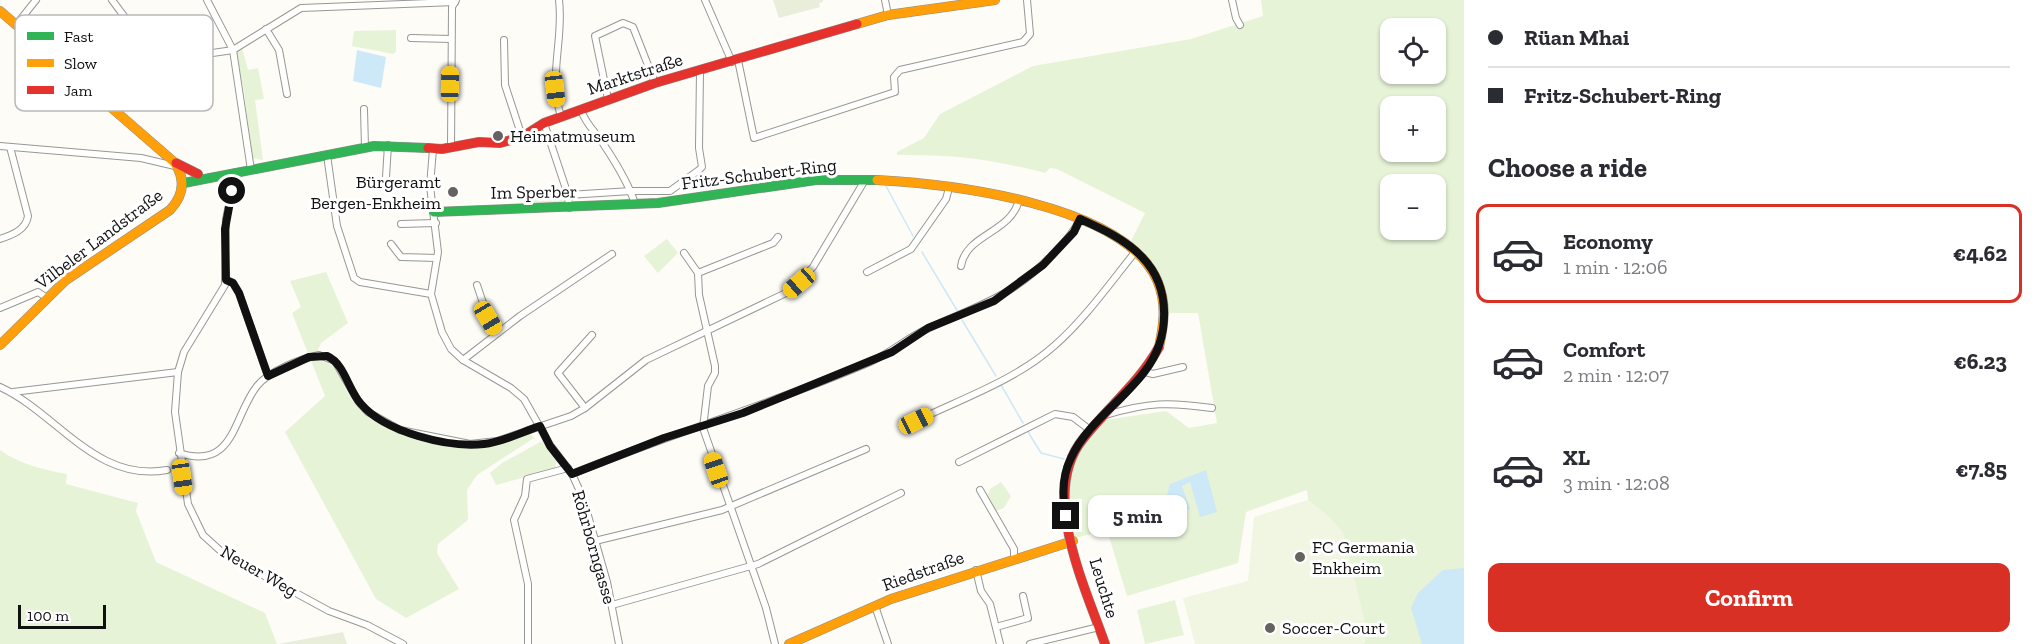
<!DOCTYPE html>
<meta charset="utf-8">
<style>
body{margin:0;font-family:"Zilla Slab",serif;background:#f2f2f3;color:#2b2b33;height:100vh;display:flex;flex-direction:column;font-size:22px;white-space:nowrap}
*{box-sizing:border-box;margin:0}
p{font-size:20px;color:#7c7c81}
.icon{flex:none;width:33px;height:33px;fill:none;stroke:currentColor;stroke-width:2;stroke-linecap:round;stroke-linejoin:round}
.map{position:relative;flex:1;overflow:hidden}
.panel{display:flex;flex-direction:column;background:#fff;width:570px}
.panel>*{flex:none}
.top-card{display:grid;align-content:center;height:132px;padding:0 24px;background:#fff}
.fabs{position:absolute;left:1380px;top:18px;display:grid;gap:12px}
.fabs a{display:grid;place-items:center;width:66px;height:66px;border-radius:12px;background:#fff;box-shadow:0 2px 4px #0004;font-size:30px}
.scale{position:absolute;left:18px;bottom:15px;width:88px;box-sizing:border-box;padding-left:6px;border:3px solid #111;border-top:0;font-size:16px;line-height:21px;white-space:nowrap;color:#111;-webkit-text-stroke:4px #fff;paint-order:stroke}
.end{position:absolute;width:27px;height:27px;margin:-14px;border:8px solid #111;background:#fff;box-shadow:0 0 0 3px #fff}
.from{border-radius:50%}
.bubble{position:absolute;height:42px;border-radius:12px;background:#fff;box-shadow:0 2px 4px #0004;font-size:20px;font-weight:700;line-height:42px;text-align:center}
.car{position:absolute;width:18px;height:36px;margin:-18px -9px;border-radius:8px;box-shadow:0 0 4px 2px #0007;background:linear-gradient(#f5c518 24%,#345 0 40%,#f5c518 0 76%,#345 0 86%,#f5c518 0)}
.top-card b{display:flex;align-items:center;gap:21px;height:57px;font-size:22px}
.top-card b+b{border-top:2px solid #e1e1e2}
.top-card i{width:15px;height:15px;background:#2b2b33}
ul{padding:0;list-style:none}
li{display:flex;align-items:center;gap:18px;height:99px;margin:0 12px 9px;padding:0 12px;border:3px solid transparent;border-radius:12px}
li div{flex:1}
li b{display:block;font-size:22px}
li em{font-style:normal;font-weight:700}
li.selected{border-color:#d93025}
li>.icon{width:54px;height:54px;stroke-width:1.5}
h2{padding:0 24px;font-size:27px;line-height:72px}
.action{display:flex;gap:12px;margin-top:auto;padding:12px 24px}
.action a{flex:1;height:69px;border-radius:12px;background:#d93025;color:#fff;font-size:24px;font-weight:700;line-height:69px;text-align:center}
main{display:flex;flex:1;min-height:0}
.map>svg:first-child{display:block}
</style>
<main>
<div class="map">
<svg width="1464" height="644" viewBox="0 0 1464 644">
<rect width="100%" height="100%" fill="#fdfcf7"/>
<g fill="#e7f3d7" fill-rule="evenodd">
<path d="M 1261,0 L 1464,0 L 1464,644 L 1363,644 L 1365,641 L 1330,518 L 1308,500 L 1307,490 L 1246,512 L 1238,563 L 1127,596 L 1107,530 L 1075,538 L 1068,506 L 1071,467 L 1092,432 L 1105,420 L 1166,411 L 1189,428 L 1217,423 L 1198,313 L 1168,313 L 1154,264 L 1131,241 L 1145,213 L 1057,169 L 1050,168 L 1045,173 C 991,159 952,154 897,155 L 897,152 L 924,138 L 940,114 L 1033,66 L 1191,39 L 1263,16 ZM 1390,28 L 1436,28 L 1436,74 L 1390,74 ZM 1390,106 L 1436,106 L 1436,152 L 1390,152 ZM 1390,184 L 1436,184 L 1436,230 L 1390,230 Z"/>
<path d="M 396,30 L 396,52 L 393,54 L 352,46 L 354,31 Z"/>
<path d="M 242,48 L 248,70 L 258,68 L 264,99 L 255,100 L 263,160 L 252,158 L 244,91 L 236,52 Z"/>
<path d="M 566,195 L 566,203 L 563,205 L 528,206 L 525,197 Z"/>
<path d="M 667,239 L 678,253 L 658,273 L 644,256 Z"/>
<path d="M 326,272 L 348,323 L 321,343 L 314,359 L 333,365 C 342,377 346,394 356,405 C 377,430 453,452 485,447 C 500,445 515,437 529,432 L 534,438 L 477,475 L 467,490 L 468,520 L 438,544 L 437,553 L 459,589 L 406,618 L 376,599 L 285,432 L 325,396 L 292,313 L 301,307 L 290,281 Z"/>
<path d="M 542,441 L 557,460 L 555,469 L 496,485 L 490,473 L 502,463 Z"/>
<path d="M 0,450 C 19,464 44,470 67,474 L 66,484 L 138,503 L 136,511 L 156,562 L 265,613 L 277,644 L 0,644 Z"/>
<path d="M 1001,482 L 1011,496 L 1004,508 L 996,511 L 988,495 L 990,489 Z"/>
<path d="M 1175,600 L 1184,635 L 1145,644 L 1137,610 Z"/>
</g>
<g fill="#e9eedb">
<path d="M 773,0 L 823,0 L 823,2 L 819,3 L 820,7 L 779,18 Z"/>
<path d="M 343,632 L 347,644 L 278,644 Z"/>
</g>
<path fill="#f0f6e1" d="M 1308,500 L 1330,518 L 1343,532 L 1367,630 L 1363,644 L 1195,644 L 1183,598 L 1248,581 L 1254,517 Z"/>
<g fill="#cde8f7">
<path d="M 357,50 L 386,57 L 381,88 L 353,81 Z"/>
<path d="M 1206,470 L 1217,512 L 1200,517 L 1190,482 L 1182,486 L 1190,509 L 1172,513 L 1164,506 L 1170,484 Z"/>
<path d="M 1464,568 L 1464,644 L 1422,644 L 1411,608 L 1418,593 L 1443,570 Z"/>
</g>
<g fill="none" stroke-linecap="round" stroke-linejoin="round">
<g stroke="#cde8f7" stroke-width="1.5">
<path d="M 886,186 L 913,236"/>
<path d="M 922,252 L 958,312"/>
<path d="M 962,320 L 996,376"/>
<path d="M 1001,385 L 1023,423"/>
<path d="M 1028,432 L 1041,453 L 1064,459"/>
</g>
<g stroke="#979795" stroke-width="8">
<g id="street">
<path d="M 112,0 L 153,55 L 154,62"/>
<path d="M 207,0 L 233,50 L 251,170"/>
<path d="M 559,0 C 564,40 548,73 561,117"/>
<path d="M 705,0 L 732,62"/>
<path d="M 885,0 L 888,15"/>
<path d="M 1232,0 L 1236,18 L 1240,25"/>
<path d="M 16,25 L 36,0"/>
<path d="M 266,29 L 279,50 L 287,94"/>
<path d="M 411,38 L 451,39"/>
<path d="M 504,40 L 505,85 L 522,137"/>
<path d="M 738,60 L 754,138 L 895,92 L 894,77 L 900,70 L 1023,42 L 1030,34 L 1027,0"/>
<path d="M 79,79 L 90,71 L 233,50 L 301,8 L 455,2"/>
<path d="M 608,99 L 595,36 L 623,23 L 633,27 L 655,83"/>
<path d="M 364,109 L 365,148"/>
<path d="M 581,110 C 586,125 596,132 604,145 C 616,163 629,184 635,204"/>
<path d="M 544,123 L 568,195 L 569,208"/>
<path d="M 0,146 L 141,158 L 175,166"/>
<path d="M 451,148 L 452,7 L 456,0"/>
<path d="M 433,149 L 430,186 L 438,252 L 431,294 L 442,332 L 451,349 L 463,360 L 511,388 L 524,399 L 550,445 L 572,474 L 583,498 L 607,582 L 619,644"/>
<path d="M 327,155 L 337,226 L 354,278 L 360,282 L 431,294"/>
<path d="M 236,172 L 226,219 L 225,285 L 184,352 L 178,372 L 175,412 L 188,504 L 203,535 L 224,554 L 329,611 L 367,625 L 403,644"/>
<path d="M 386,177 L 388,145"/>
<path d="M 568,195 L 631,191 L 670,191 L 699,170 L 702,167 L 699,148 L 700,71"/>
<path d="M 401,224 L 436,223"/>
<path d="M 0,239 C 12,235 26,230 28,216 L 10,147"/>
<path d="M 391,244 L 401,257 L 437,258"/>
<path d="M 684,253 L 698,273 L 699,295 L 715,366 L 715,373 L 708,386 L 703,428 L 766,608 L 775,644"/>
<path d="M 961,266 C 966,234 1011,233 1019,200"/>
<path d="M 867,272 L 911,249 L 946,199 L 949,188"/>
<path d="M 698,273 L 773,243 L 778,237"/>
<path d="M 226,280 L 233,283 L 239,293 L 268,376"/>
<path d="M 477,285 L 488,318 L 497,333"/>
<path d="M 0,308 L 38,292 L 47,298"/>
<path d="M 463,360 L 520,316 L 612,254"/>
<path d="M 1145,372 L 1153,374 L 1183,367"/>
<path d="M 0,387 C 57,413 96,483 167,470"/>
<path d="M 13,392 L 178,372"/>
<path d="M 585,408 L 558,373 L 592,335"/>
<path d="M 1106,415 C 1149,402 1169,402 1212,408"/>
<path d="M 916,421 C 961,399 1016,380 1054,346 C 1085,319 1110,283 1136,251"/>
<path d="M 179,453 C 235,471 233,416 257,386 C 269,371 300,359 319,355 L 335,361 L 358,401 L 368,412 L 400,430 L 470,444 L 497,441 L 571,416 L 585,408 L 646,360 L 788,292 L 813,267 L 865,180"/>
<path d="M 959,462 L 1055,414 L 1073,417 L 1090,430"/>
<path d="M 572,474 C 670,434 772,404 870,362 C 891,353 908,337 929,328 C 979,305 1012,297 1052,255 C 1063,243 1073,234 1080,219"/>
<path d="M 980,490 L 1014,549 L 1014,557"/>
<path d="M 595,541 L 722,510 L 866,449"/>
<path d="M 976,570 L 981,591 L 990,604 L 1000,644"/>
<path d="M 612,605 L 758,564 L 901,493"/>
<path d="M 875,606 L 888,644"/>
<path d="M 996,627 L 1028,618 L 1023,596"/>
<path d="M 528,644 L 528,584 L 514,520 L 525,496 L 527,479 L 568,468"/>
<path d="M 1030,644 L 1099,627"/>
</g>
</g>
<g stroke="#8e8d8b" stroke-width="10">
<g id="fast">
<path d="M 184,183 L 374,146 L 428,148"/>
<path d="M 434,212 L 658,203 L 816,180 L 877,180"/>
</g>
</g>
<g stroke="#8e8d8b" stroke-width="10">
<g id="slow">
<path d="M 0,11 L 174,162 C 186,179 184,195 170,210 L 66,280 L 0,345"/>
<path d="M 857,24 L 888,15 L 995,0"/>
<path d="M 877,180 C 951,184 1123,204 1157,280 C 1167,303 1164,324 1159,347"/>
<path d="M 789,644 L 891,599 L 1073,541"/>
</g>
</g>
<g stroke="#8e8d8b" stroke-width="10">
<g id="jam">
<path d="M 428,148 L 442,149 L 479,142 L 500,143 L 522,137 L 544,123 L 655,83 L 857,24"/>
<path d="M 176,163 L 198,174"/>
<path d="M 1105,644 C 1085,586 1039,493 1083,439 C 1108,407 1139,383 1159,347"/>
</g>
</g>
<use href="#street" stroke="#fffffe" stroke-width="6"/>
<use href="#fast" stroke="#30b455" stroke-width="9"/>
<use href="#slow" stroke="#ff9f0a" stroke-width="9"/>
<use href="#jam" stroke="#e5322d" stroke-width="9"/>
</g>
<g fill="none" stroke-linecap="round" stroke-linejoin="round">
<path stroke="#111" stroke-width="8" d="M 232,191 L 225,229 L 226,280 L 233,283 L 239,293 L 268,376 L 309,357 L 327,356 C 345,364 348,390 361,404 C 385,432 448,448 484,444 C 503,442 522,432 540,426 L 550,446 L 572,474 L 664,438 L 743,413 L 858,366 L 892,352 L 928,328 L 994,301 L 1043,265 L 1074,232 L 1080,219 C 1102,229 1125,239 1142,257 C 1172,288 1170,338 1145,371 C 1123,401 1087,423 1071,458 C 1062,476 1062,497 1066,516"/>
</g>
<g fill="#646362" stroke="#fff" stroke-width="2">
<circle cx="498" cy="136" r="6"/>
<circle cx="453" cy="192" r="6"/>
<circle cx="1300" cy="557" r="6"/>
<circle cx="1270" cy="628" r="6"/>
</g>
<g text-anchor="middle" stroke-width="6" stroke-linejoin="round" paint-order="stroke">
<g font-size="18" fill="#111" stroke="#fff">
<text transform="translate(635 74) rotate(-18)" y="6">Marktstraße</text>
<text transform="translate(759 174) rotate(-7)" y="6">Fritz-Schubert-Ring</text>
<text transform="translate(534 192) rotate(-1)" y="6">Im Sperber</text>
<text transform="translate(99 239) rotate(-37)" y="6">Vilbeler Landstraße</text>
<text transform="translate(594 547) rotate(74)" y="6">Röhrborngasse</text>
<text transform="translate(259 571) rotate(30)" y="6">Neuer Weg</text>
<text transform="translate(923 571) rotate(-20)" y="6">Riedstraße</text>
<text transform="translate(1104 588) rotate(73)" y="6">Leuchte</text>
</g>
<g font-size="18" fill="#111" stroke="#fff" text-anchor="start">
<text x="510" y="142">Heimatmuseum</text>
<text x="441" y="188" text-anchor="end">Bürgeramt<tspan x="441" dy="21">Bergen-Enkheim</tspan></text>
<text x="1312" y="553">FC Germania<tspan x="1312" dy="21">Enkheim</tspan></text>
<text x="1282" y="634">Soccer-Court</text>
</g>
</g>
<rect x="15" y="15" width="198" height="96" rx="9" fill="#fff" stroke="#b8b8b8" stroke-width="1.5"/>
<rect x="27" y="32" width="27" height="8" fill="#30b455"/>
<rect x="27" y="59" width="27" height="8" fill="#ff9f0a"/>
<rect x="27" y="86" width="27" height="8" fill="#e5322d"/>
<g font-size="16" fill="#111">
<text x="64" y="42">Fast</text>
<text x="64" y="69">Slow</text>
<text x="64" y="96">Jam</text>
</g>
</svg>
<div class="fabs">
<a><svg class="icon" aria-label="locate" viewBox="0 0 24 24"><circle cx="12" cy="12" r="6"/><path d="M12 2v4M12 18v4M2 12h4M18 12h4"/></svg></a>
<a>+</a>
<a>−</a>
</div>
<div class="scale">100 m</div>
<i class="end from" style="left:232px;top:191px"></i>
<i class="end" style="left:1066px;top:516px"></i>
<div class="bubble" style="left:1088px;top:495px;width:99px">5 min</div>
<i class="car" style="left:450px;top:84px;rotate:1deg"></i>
<i class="car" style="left:555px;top:89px;rotate:173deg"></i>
<i class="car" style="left:799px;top:283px;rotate:229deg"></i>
<i class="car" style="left:488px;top:318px;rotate:149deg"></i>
<i class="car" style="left:916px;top:421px;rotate:64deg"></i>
<i class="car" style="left:716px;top:470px;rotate:341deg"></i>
<i class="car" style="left:182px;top:477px;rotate:172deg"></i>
</div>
<section class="panel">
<div class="top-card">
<b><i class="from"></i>Rüan Mhai</b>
<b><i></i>Fritz-Schubert-Ring</b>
</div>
<h2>Choose a ride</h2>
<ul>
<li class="selected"><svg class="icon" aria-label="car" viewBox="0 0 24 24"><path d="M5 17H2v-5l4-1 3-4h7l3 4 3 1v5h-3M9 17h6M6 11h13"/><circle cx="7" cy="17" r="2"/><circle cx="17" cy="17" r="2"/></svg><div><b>Economy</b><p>1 min · 12:06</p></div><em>€4.62</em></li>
<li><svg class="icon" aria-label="car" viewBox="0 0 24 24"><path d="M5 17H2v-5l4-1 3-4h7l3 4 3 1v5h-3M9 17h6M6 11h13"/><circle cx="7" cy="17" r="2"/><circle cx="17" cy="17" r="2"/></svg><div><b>Comfort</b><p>2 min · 12:07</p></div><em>€6.23</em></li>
<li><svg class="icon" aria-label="car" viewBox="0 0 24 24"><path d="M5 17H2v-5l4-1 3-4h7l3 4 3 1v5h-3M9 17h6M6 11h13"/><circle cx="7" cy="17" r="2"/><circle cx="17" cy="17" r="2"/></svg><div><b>XL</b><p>3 min · 12:08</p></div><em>€7.85</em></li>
</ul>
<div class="action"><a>Confirm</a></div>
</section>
</main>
